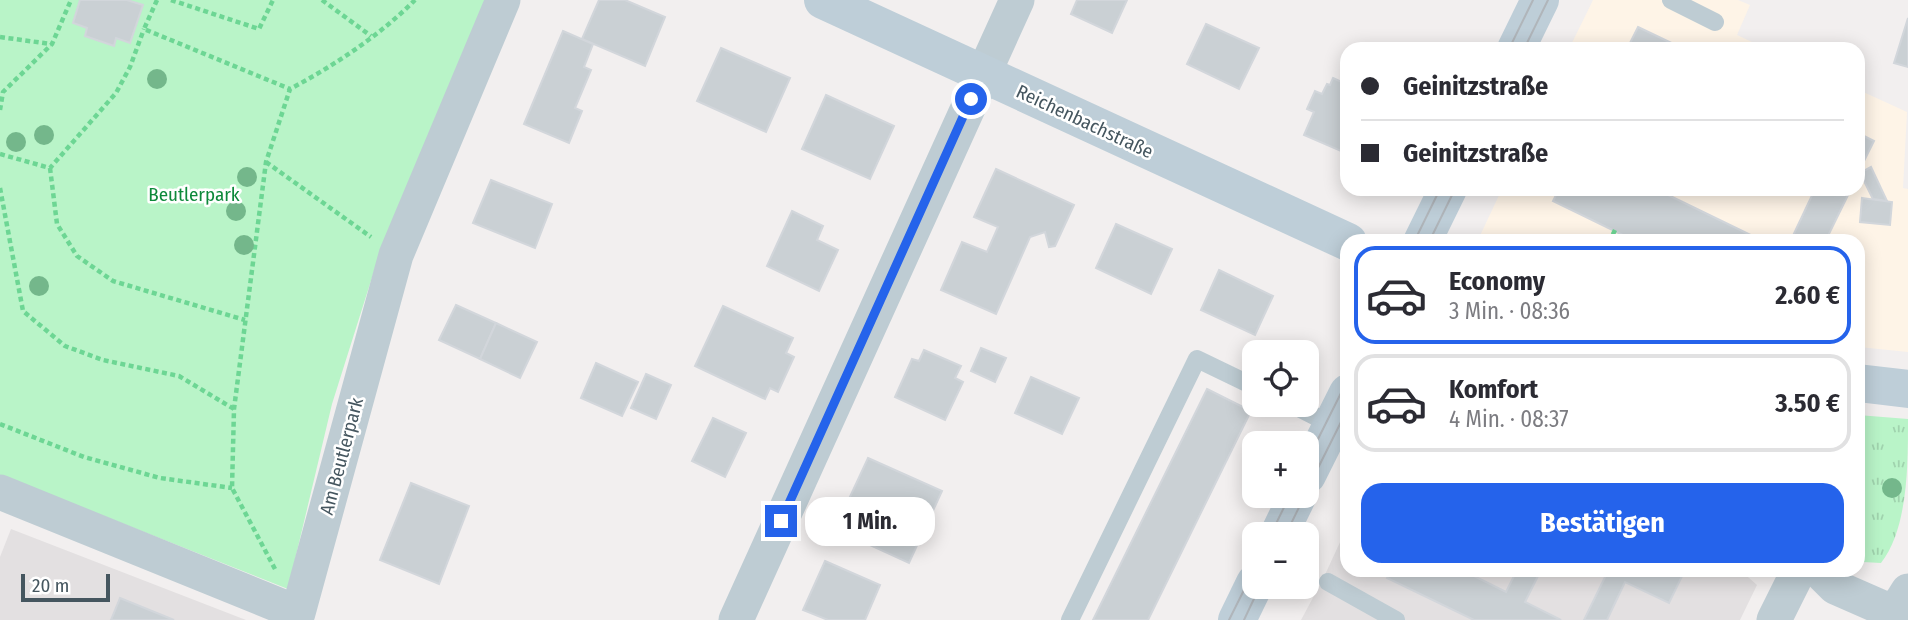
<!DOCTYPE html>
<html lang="de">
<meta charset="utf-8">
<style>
body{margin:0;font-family:"Fira Sans Condensed",sans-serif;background:#f2f2f3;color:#2b2b33;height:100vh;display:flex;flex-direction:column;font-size:26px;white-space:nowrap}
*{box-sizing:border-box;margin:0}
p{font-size:23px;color:#7c7c81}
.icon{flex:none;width:38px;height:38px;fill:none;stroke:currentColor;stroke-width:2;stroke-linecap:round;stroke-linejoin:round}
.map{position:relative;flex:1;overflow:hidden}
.panel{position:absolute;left:1340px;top:234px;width:525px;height:343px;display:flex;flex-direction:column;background:#fff;border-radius:21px;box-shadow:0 4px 18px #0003}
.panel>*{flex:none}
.guide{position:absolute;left:1340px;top:42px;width:525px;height:154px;border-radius:21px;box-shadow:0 4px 18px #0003;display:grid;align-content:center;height:154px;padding:0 21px;background:#fff}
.tools{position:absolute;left:1242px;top:340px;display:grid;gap:14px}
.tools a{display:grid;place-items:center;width:77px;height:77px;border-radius:14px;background:#fff;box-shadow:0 4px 18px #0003;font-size:35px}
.scale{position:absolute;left:21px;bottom:18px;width:89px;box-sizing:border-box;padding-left:7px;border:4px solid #45565f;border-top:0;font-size:19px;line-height:24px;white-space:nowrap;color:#45565f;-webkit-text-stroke:5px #fff;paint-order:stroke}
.end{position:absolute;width:32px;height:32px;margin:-16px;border:9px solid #2563eb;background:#fff;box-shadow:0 0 0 4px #fff}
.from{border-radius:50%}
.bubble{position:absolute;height:49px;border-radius:21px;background:#fff;box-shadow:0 4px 18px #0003;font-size:23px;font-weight:700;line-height:49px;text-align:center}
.guide b{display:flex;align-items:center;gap:24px;height:66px;font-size:26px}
.guide b+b{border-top:2px solid #e1e1e2}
.guide i{width:18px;height:18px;background:#2b2b33}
ul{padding:12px 0 0;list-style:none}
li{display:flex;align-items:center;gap:21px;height:98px;margin:0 14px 10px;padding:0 7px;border:4px solid #e1e1e2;border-radius:21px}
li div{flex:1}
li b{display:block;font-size:26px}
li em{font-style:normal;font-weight:700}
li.selected{border-color:#2563eb}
li>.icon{width:63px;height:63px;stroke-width:1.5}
.primary-button{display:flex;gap:14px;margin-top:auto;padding:14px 21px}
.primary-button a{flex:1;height:80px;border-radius:21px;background:#2563eb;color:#fff;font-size:28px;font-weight:700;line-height:80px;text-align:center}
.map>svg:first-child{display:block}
</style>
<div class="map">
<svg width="1908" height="620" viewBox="0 0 1908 620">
<defs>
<pattern id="grass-tufts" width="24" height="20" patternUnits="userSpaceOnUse" patternTransform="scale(1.75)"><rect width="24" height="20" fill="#b9f4c8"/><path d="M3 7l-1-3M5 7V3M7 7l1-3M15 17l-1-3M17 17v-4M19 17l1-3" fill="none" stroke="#a0d3ae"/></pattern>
</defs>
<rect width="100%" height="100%" fill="#f2efef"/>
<g fill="#fef4e7">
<path d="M 1593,0 L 1738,0 L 1750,5 L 1737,35 L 1767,49 L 1569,49 Z"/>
<path d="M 1859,90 L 1907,112 L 1903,188 L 1908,189 L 1908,352 L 1859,347 L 1858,242 L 1477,242 L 1502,189 L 1858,189 Z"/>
</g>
<g fill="#e3e0e1">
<path d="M 1347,527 L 1348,570 L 1740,570 L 1757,585 L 1740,620 L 1301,620 L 1323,579 Z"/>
<path d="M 11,529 L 246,620 L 0,620 L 0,557 Z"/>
</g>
<path fill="url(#grass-tufts)" d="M 1858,415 L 1908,419 C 1908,466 1908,528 1881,563 L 1863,562 L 1859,560 Z"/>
<path fill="#b9f4c8" d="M 0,0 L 487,0 L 381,249 L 332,404 L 288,589 L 0,475 Z"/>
<g fill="#cad0d4" stroke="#d2d6db" stroke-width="2">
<path d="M 80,0 L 127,0 L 143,5 L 130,43 L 116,38 L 114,46 L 85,36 L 87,28 L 73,23 Z"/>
<path d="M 599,0 L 625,0 L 665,17 L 645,66 L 582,39 Z"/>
<path d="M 1077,0 L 1127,0 L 1112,33 L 1071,14 Z"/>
<path d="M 1908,18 L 1908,67 L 1894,63 Z"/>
<path d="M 1206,24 L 1259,48 L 1239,89 L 1187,64 Z"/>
<path d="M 1638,27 L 1684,49 L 1627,49 Z"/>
<path d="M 563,31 L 593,44 L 584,67 L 591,70 L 575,108 L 582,111 L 569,143 L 524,124 Z"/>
<path d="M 721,48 L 790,78 L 766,132 L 697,101 Z"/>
<path d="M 1333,78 L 1348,85 L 1348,154 L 1304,135 L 1314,112 L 1307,109 L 1315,91 L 1322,94 L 1327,84 L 1330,85 Z"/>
<path d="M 826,95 L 894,126 L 870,179 L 802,149 Z"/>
<path d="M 1858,133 L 1874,141 L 1858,173 Z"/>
<path d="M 1871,167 L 1887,201 L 1873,199 L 1860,173 Z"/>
<path d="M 996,169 L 1074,205 L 1055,246 L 1049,247 L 1045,232 L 1030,237 L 996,314 L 941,290 L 962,242 L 987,252 L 998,227 L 974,217 Z"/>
<path d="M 491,180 L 552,204 L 535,248 L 473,223 Z"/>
<path d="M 1559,189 L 1664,189 L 1662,192 L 1765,242 L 1637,242 L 1553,201 Z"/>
<path d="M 1815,189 L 1851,189 L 1825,242 L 1790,242 Z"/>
<path d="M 1862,198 L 1892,202 L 1890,225 L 1860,222 Z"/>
<path d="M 792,211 L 823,226 L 817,240 L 838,250 L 819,291 L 767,266 Z"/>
<path d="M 1116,224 L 1172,249 L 1151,294 L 1096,268 Z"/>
<path d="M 1219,270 L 1273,296 L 1255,335 L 1201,310 Z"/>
<path d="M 456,305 L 496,323 L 480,359 L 439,340 Z"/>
<path d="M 723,306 L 793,338 L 786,353 L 794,357 L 778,392 L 770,388 L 765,399 L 695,366 Z"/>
<path d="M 496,323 L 537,342 L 520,378 L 480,359 Z"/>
<path d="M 981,348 L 1006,358 L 995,382 L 971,371 Z"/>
<path d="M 924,350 L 961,366 L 955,378 L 963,382 L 945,420 L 895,397 L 912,359 L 919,361 Z"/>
<path d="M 596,363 L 638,382 L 622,416 L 581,398 Z"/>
<path d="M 646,374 L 671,385 L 656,419 L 631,408 Z"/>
<path d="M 1031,377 L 1079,398 L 1062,434 L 1015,413 Z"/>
<path d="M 1207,389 L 1251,411 L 1148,620 L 1093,620 Z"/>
<path d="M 713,418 L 746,433 L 725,477 L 692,461 Z"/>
<path d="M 868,458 L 942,491 L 909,563 L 835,529 Z"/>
<path d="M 411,483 L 469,506 L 439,584 L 380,560 Z"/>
<path d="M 825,561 L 880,585 L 865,620 L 828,620 L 803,610 Z"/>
<path d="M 1391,570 L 1462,570 L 1506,592 L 1517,570 L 1541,570 L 1525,602 L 1561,620 L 1474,620 L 1387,578 Z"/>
<path d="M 1602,570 L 1685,570 L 1669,603 L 1625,582 L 1607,620 L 1584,620 L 1607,573 Z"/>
<path d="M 120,598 L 174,620 L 111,620 Z"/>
</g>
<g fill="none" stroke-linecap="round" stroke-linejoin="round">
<g stroke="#6dd694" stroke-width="4.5" stroke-dasharray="5 3.5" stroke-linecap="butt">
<path d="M 157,0 L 144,29 L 290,89"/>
<path d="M 171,0 L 259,29 L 273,0"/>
<path d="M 322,0 L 371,36"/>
<path d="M 0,37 L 51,44"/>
<path d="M 0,110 L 3,92 L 52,44 L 71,0"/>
<path d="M 0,154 L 50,168 L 116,93 L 130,67 L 144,29"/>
<path d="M 266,162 L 371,237"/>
<path d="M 50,168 L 57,224 L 77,256 L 113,281 L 245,320"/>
<path d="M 0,188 L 23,311 L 65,346 L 103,360 L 179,376 L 234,409"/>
<path d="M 1609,242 L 1615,230"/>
<path d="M 0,424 L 84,457 L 160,478 L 232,488"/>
<path d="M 275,569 L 232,488 L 234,409 L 266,162 L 290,89 C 335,65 379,36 415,0"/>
</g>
<g stroke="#beccd3" stroke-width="18">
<path d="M 1671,0 L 1715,22"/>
<path d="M 1291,404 L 1332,425"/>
<path d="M 1328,582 L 1396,620"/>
<path d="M 1070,620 L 1197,359 L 1255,387"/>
</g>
<g stroke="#beccd3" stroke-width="35">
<path d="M 0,492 L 298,613 L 396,255 L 503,0"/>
<path d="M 1818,570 L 1835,587 L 1883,608 L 1893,609 L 1898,607 L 1908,591"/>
<path d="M 736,620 L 1017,0"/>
<path d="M 1774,620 L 1799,570"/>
</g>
<g stroke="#beced8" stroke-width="38">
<path d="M 823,0 L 1348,242"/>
<path d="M 1516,49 L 1540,0"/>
<path d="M 1422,242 L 1448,189"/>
<path d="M 1858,383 L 1908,389"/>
<path d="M 1307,475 L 1348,393"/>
<path d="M 1279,534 L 1298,495"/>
<path d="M 1237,620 L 1255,583"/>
</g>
<g stroke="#b0b5ba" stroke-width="2">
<path d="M 1509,49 L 1533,0"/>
<path d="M 1524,49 L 1548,0"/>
<path d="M 1414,242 L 1440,189"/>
<path d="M 1429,242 L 1455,189"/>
<path d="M 1307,461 L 1348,379"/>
<path d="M 1307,490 L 1348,408"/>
<path d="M 1271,534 L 1290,495"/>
<path d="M 1286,534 L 1305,495"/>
<path d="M 1229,620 L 1255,568"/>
<path d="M 1244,620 L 1260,586"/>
</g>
</g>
<g fill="#74b78b">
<circle cx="157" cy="79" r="10"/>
<circle cx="44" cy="135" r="10"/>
<circle cx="16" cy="142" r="10"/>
<circle cx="247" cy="177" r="10"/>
<circle cx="236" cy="211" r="10"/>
<circle cx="244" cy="245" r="10"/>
<circle cx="39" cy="286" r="10"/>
<circle cx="1892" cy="488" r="10"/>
</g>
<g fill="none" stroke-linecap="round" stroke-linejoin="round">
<path stroke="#2563eb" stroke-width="9" d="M 781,521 L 971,99"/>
</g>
<g text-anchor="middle" stroke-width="5" stroke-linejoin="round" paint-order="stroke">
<g font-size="19" fill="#45565f" stroke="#fff">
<text transform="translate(1085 121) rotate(25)" y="7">Reichenbachstraße</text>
<text transform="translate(341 456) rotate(-75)" y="7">Am Beutlerpark</text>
</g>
<g font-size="19" fill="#0d893a" stroke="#fff">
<text x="194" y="201">Beutlerpark</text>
</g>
</g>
</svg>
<div class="tools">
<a><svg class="icon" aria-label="locate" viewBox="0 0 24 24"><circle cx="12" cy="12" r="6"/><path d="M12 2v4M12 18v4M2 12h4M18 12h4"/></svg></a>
<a>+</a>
<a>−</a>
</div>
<div class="scale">20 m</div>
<i class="end from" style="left:971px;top:99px"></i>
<i class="end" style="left:781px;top:521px"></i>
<div class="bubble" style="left:805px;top:497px;width:130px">1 Min.</div>
<div class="guide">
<b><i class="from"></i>Geinitzstraße</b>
<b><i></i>Geinitzstraße</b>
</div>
<section class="panel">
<ul>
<li class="selected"><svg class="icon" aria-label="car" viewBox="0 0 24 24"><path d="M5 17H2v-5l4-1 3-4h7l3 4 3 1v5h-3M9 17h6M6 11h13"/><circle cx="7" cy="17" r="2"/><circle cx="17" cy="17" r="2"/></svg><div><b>Economy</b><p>3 Min. · 08:36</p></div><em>2.60 €</em></li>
<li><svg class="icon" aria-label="car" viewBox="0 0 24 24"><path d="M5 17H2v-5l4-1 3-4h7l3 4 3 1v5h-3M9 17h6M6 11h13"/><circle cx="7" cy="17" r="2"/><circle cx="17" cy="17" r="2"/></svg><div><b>Komfort</b><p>4 Min. · 08:37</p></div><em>3.50 €</em></li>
</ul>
<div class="primary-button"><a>Bestätigen</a></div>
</section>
</div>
